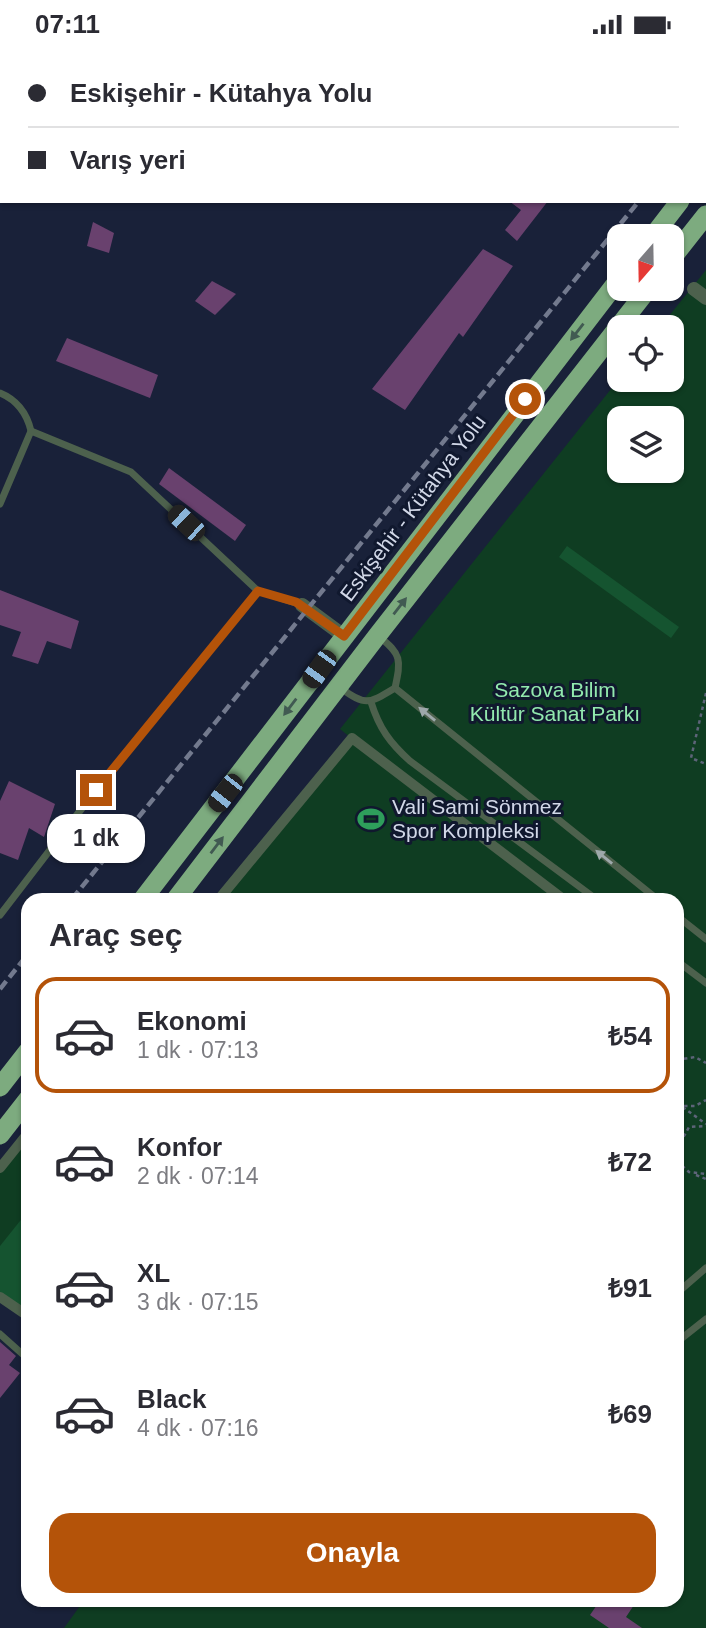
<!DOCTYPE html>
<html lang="tr">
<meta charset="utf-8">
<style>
body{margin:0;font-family:Arial,sans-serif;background:#f2f2f3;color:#2b2b33;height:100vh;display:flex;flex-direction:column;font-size:26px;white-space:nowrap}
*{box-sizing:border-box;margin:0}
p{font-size:23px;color:#7c7c81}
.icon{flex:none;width:38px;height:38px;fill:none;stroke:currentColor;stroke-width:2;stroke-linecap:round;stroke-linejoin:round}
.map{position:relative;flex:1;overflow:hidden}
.sheet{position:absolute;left:21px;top:844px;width:663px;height:714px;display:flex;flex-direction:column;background:#fff;border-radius:21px;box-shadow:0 2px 5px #0004}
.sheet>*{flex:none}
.hud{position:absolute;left:0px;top:0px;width:707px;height:154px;box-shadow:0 2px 5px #0004;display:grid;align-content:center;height:154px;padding:0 28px;background:#fff}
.needle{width:46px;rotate:200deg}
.tools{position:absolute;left:607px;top:175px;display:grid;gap:14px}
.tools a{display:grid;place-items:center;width:77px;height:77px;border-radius:14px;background:#fff;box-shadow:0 2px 5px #0004;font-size:35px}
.end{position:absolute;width:32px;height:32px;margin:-16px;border:9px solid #b45309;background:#fff;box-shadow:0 0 0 4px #fff}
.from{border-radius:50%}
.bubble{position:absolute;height:49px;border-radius:21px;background:#fff;box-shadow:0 2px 5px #0004;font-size:23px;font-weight:700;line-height:49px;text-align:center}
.car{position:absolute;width:21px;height:42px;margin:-21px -10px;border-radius:9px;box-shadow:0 0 5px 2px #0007;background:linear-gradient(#222 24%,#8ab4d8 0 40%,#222 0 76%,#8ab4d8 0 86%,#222 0)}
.hud b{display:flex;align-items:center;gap:24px;height:66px;font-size:26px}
.hud b+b{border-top:2px solid #e1e1e2}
.hud i{width:18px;height:18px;background:#2b2b33}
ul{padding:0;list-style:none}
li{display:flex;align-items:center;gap:21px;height:116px;margin:0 14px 10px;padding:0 14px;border:4px solid transparent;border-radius:21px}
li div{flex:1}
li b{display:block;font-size:26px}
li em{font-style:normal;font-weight:700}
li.on{border-color:#b45309}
li>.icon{width:63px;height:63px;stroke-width:1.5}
h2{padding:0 28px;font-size:32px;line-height:84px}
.primary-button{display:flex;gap:14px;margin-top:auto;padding:14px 28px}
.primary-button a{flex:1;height:80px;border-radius:21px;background:#b45309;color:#fff;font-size:28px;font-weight:700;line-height:80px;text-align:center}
.status{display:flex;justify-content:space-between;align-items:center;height:49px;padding:0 35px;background:#fff;direction:ltr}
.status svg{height:19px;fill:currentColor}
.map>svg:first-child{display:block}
</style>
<div class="status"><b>07:11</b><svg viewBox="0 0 49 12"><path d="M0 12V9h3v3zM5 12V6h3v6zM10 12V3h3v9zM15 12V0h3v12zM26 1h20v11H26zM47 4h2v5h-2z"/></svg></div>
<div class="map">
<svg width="706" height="1579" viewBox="0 0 706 1579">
<rect width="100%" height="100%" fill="#192139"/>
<g fill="#0f3d22" fill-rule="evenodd">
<path d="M 706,221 L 706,1579 L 64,1579 L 85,1550 L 677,1550 L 677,850 L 219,850 L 351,689 L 340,680 L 619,330 L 672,331 L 672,278 L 660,278 ZM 620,369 L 672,369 L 672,422 L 620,422 Z"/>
<path d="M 28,1084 L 28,1267 L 0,1248 L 0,1119 Z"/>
</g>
<g fill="#155430">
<path d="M 567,497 L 679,578 L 671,589 L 559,508 Z"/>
<path d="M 28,1162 L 28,1234 L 26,1236 L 28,1267 L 0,1248 L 0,1197 Z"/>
</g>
<g fill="#69416e">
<path d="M 509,152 L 548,152 L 517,192 L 505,181 L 521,161 Z"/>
<path d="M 93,173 L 114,184 L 109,204 L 87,197 Z"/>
<path d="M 483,200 L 513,217 L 463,288 L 459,284 L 405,361 L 372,340 Z"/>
<path d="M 212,232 L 236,245 L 215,266 L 195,252 Z"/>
<path d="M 67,289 L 158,326 L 150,349 L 56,312 Z"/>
<path d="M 169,419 L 246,476 L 235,492 L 159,435 Z"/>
<path d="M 0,541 L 79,572 L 71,600 L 47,592 L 38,615 L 12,607 L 21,583 L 0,576 Z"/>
<path d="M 9,732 L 55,755 L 44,788 L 29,779 L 18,811 L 0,804 L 0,752 Z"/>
<path d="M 0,1293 L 16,1307 L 9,1316 L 20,1324 L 0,1349 Z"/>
<path d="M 601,1550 L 638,1550 L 626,1568 L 642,1579 L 609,1579 L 590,1566 Z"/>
</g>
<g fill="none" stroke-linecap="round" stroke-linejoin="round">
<g stroke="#5d6479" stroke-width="2.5" stroke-dasharray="3.5 3.5" stroke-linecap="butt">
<path d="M 706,644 L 691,709 L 706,715"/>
<path d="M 677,1011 L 695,1008 L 706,1014"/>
<path d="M 677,1054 L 706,1075"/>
<path d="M 684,1057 L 695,1057 L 706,1051"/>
<path d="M 677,1100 L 689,1078 L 706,1077"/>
<path d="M 677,1112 L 689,1123 L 706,1125"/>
<path d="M 696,1126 L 706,1130"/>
</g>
<g stroke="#4d614d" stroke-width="7">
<path d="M 0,344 C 17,351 27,365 31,382"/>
<path d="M 0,455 L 31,382 L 131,423 L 258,542 L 96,741 L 0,866"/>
<path d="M 258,542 L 302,556"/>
<path d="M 341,639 C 365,658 370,654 395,639 C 401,611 402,605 378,587"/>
<path d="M 395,639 L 657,850"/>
<path d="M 371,653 C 379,679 390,694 410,712 L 596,850"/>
<path d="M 677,867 L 706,890"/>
<path d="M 677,912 L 706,934"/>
<path d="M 677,1244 L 706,1219"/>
<path d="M 0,1285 L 28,1310"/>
<path d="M 677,1293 L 706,1270"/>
</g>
<g stroke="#4d614d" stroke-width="10">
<path d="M 219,850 L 352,689 L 563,850"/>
<path d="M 0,1119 L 28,1084"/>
<path d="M 0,1248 L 28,1267"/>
</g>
<g stroke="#4d614d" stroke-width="14">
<path d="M 694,240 L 706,249"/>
<path d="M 302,556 L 344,587"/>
</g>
<g stroke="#7dab7f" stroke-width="19">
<path d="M 705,121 L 706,120"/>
<path d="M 653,187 L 680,152"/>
<path d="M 672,209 L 706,166"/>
<path d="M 143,850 L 620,229"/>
<path d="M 176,850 L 377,587 L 648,240"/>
<path d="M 0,1038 L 28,1002"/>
<path d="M 0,1086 L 28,1050"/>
</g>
<g stroke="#737a8e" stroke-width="4.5" stroke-dasharray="10 5" stroke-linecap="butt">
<path d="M 705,71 L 706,70"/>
<path d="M 72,850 L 639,152"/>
<path d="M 0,940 L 28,905"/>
</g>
</g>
<defs><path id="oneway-solid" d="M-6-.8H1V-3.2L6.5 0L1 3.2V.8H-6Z" transform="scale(1.75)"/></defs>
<g fill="#415a52">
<use href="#oneway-solid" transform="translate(577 283) rotate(128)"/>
<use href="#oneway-solid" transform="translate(400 557) rotate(-52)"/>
<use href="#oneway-solid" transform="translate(290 658) rotate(127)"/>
<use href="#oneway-solid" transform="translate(217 796) rotate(-53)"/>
</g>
<g fill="#9da8aa">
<use href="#oneway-solid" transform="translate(427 665) rotate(-141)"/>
<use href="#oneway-solid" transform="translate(604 808) rotate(-141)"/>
</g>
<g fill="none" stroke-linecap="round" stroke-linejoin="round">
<path stroke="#b45309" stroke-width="9" d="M 96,741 L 258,542 L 296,553 L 344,587 L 525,350"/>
</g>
<defs>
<g id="stadium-bare" transform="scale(2.1)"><path d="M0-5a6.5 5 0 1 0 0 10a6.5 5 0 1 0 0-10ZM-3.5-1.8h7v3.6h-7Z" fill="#2e9e5b" stroke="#10182e" stroke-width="2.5" paint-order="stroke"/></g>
</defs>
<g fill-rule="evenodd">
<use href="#stadium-bare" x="371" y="770"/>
</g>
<g text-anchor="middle" stroke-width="6" stroke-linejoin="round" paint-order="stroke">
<g font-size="21" fill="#d2d8e8" stroke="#10182e">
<text transform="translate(413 459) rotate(-53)" y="7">Eskişehir - Kütahya Yolu</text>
</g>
<g font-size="21" fill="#92e9ae" stroke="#10182e">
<text x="555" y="648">Sazova Bilim<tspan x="555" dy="24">Kültür Sanat Parkı</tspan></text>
</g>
<g font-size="21" fill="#d2d8e8" stroke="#10182e" text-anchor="start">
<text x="392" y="765">Vali Sami Sönmez<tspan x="392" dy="24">Spor Kompleksi</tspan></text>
</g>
</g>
</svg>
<div class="tools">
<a><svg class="needle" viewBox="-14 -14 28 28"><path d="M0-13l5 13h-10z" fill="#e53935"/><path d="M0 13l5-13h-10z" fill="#7c7c81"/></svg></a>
<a><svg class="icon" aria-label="locate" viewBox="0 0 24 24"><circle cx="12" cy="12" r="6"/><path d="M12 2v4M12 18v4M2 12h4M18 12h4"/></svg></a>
<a><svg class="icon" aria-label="layers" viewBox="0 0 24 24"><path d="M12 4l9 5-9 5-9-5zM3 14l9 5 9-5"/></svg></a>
</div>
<i class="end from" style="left:525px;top:350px"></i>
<i class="end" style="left:96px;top:741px"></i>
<div class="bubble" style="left:47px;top:765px;width:98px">1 dk</div>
<i class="car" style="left:186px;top:474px;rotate:313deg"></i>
<i class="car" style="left:319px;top:620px;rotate:216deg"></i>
<i class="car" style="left:225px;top:744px;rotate:218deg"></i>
<div class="hud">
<b><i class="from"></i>Eskişehir - Kütahya Yolu</b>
<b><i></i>Varış yeri</b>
</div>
<section class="sheet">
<h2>Araç seç</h2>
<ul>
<li class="on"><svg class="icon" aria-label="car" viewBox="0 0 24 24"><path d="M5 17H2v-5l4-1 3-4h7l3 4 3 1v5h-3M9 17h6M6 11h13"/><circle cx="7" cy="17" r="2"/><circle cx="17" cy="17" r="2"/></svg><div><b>Ekonomi</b><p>1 dk · 07:13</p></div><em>₺54</em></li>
<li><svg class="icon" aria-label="car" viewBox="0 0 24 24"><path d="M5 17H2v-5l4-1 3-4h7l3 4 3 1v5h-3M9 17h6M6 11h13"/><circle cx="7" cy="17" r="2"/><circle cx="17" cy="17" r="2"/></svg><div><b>Konfor</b><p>2 dk · 07:14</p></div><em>₺72</em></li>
<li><svg class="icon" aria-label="car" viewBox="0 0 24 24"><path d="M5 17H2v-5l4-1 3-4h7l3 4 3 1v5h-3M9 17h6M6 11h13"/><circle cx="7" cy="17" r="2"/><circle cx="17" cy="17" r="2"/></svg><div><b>XL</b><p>3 dk · 07:15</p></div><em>₺91</em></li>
<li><svg class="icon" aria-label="car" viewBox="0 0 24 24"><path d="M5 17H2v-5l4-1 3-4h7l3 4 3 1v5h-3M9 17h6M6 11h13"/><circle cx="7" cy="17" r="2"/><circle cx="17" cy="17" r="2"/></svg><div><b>Black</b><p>4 dk · 07:16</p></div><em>₺69</em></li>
</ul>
<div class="primary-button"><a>Onayla</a></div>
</section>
</div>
